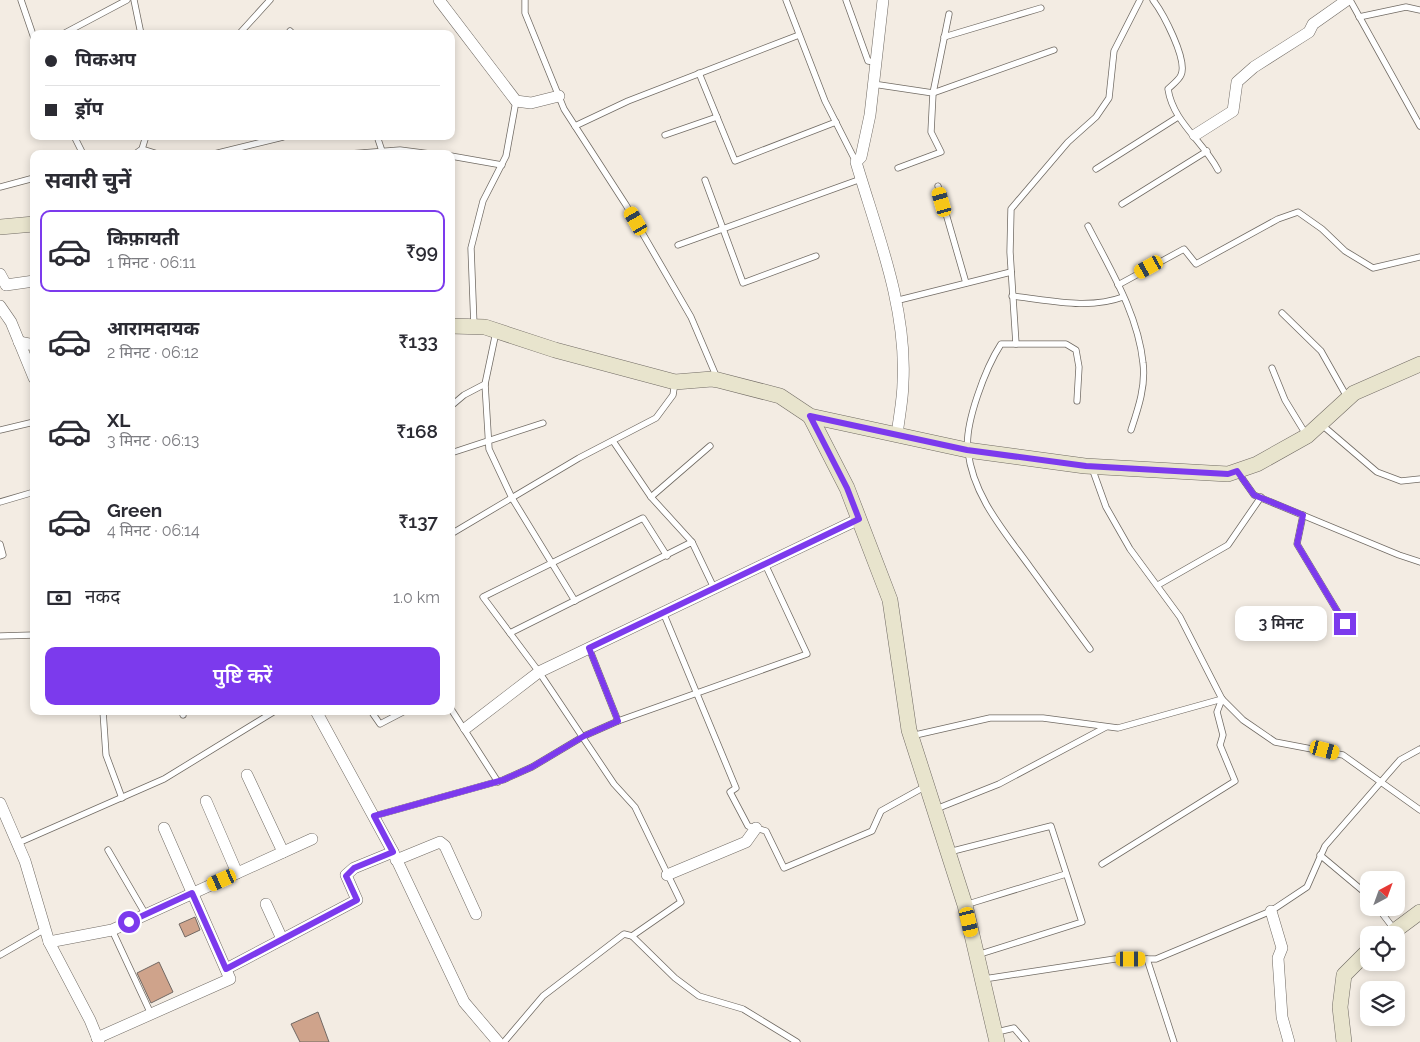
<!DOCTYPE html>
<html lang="hi">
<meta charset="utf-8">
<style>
body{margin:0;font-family:Raleway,"Noto Sans Devanagari",sans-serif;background:#f2f2f3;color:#2b2b33;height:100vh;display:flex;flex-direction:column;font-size:19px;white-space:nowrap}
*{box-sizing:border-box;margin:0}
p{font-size:16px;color:#7c7c81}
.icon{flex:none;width:28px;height:28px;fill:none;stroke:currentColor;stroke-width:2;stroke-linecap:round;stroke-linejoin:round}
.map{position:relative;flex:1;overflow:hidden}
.panel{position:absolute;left:30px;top:150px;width:425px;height:565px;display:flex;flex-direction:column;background:#fff;border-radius:10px;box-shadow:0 2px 8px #0003}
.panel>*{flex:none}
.banner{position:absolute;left:30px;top:30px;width:425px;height:110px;border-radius:10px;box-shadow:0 2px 8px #0003;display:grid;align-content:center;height:110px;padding:0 15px;background:#fff}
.needle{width:32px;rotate:41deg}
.buttons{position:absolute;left:1360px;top:871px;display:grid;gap:10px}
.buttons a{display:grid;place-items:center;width:45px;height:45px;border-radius:10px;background:#fff;box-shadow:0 2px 8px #0003;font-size:25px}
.end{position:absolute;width:22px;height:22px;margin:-11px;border:6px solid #7c3aed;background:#fff;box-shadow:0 0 0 2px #fff}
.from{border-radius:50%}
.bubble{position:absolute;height:35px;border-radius:10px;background:#fff;box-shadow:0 2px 8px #0003;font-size:16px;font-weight:600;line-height:35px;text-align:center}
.car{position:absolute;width:15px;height:30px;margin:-15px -8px;border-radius:6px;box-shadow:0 0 4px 1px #0007;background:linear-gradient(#f5c518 24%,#345 0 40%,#f5c518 0 76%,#345 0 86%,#f5c518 0)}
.banner b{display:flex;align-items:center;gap:18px;height:48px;font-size:19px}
.banner b+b{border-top:1px solid #e1e1e2}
.banner i{width:12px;height:12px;background:#2b2b33}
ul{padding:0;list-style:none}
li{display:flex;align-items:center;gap:15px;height:82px;margin:0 10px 8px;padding:0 5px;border:2px solid transparent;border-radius:10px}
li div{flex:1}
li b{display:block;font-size:19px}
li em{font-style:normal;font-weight:600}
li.selected{border-color:#7c3aed}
li>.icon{width:45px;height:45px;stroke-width:1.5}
h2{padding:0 15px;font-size:22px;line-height:60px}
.pay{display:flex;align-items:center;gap:12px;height:55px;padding:0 15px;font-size:19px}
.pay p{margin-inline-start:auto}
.primary-button{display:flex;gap:10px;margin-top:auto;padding:10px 15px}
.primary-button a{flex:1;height:58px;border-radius:10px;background:#7c3aed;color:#fff;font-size:20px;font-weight:600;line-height:58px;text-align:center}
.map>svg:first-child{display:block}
</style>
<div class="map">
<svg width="1420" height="1042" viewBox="0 0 1420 1042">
<rect width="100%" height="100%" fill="#f3ece3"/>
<g fill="#cfa38b" stroke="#716863">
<path d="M 195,917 L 200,930 L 185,937 L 179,924 Z"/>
<path d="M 159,962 L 173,992 L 151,1003 L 137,973 Z"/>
<path d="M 318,1012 L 329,1042 L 300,1042 L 291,1024 Z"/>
</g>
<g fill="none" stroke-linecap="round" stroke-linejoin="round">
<g stroke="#716b64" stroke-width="7">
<g id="lane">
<path d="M 21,0 L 34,38"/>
<path d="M 134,0 L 141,34"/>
<path d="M 525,0 L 525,13 L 564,109 L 626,205 L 691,317 L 717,378"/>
<path d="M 786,0 L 825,101 L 856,162"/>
<path d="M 846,0 L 868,61 L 875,62"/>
<path d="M 1153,0 C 1163,13 1188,60 1181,75 C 1179,80 1172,85 1168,89 C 1173,122 1203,141 1218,170"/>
<path d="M 1350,0 L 1420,126"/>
<path d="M 1359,17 L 1406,7 L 1420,10"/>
<path d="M 290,31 L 293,34"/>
<path d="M 63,34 L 127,0"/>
<path d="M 239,34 L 270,0"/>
<path d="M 944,37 L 1041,8"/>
<path d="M 699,73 L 735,161 L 836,122"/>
<path d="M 873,84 L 933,93 L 1054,50"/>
<path d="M 575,126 L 628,101 L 799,35"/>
<path d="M 665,135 L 717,117"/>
<path d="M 74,136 L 83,154"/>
<path d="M 377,136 L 382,151"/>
<path d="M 142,149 L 158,154"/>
<path d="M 135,154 L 142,149 L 146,136"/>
<path d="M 214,154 L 283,137"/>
<path d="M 348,154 L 400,150 L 431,154"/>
<path d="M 451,156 L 502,165"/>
<path d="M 898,168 L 941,152 L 931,132 L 933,93 L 949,14"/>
<path d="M 1096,169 L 1178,117"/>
<path d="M 705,180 L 743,283 L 816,256"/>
<path d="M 938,186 L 966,283"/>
<path d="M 0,187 L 34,178"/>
<path d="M 1122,204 L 1207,151"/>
<path d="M 1088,226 C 1110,269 1138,314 1143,363 C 1146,386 1138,409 1131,430"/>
<path d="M 678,245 L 861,179"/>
<path d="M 1118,285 L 1184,249 L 1196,264 L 1278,219 L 1298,212 L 1322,229 L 1345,251 L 1373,268 L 1420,257"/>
<path d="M 1012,296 C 1049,300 1088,310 1123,297"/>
<path d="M 895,301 L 1011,272"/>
<path d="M 1282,313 L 1321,351 L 1347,397"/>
<path d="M 474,326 L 471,248 L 483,201 L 506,156 L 516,101"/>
<path d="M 496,332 L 485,384 L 489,449 L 512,498 L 575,601"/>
<path d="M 1016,344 L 1010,252 L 1011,209 L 1068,142 L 1096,117 L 1109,98 L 1114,51 L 1140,0"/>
<path d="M 1272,368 L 1285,400 L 1307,436"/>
<path d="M 1077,401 L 1079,367 L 1076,350 L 1066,344 L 1001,344 C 986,367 964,424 968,451 C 973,496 1004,531 1030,567 C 1050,594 1070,622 1090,649"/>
<path d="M 451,406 L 464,395 L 485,384"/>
<path d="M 1322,425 L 1377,472 L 1401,481 L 1420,479"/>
<path d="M 0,430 L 34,422"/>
<path d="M 613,441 L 651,497 L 692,542"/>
<path d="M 451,453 L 543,423"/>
<path d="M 1092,468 L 1106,507 L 1130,549 L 1180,617 L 1222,699 L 1243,720 L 1275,742 L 1343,755 L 1420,810"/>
<path d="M 1237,471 L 1254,495 L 1399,555 L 1420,562"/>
<path d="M 651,497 L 710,446"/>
<path d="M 0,502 L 34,492"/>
<path d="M 1303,515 L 1297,544 L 1345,624"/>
<path d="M 451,534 L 579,458 L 656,418 L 673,395 L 675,382"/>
<path d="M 0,544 L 3,555 L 0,556"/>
<path d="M 1158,585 L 1228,545 L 1261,497"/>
<path d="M 663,612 L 736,788 L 730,792 L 748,826 L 766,831 L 784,868 L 872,831 L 881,811 L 926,786"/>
<path d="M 510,633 L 692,542 L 714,588"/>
<path d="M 0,636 L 34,635"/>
<path d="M 589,648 L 618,721"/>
<path d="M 451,709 L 498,782"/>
<path d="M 103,711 L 106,755 L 122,798"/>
<path d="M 182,711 L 183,715"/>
<path d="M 371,711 L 380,724 L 405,711"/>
<path d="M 911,736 L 990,718 L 1043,718 L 1118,728 L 1222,699"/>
<path d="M 936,809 L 999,784 L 1106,727"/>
<path d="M 374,816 L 503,780 L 532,767 L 584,736 L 618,721 L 807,654 L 765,564"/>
<path d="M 18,843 L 164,779 L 275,711"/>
<path d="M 108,850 L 146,915"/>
<path d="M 949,852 L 1051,826 L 1082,922 L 977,955"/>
<path d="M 1320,855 L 1369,896"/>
<path d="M 1102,864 L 1235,781 L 1220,745 L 1223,735 L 1217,712 L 1222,699"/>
<path d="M 965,905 L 1066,874"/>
<path d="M 1378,908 L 1394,929"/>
<path d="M 112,930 L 151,1014"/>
<path d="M 632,936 L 675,978 L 699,996 L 743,1009 L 797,1042"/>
<path d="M 0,955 L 45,929"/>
<path d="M 1147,959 L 1174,1042"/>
<path d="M 984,979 L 1115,959 L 1156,959 L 1271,911 L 1307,887 L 1325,846 L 1400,760 L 1420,749"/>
<path d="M 997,1032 L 1014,1028 L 1026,1042"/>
<path d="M 504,1042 L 543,996 L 624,934 L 632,936 L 681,902 L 635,807 L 614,784 L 539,672 L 483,597 L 643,518 L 667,556"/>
</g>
</g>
<g stroke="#716b64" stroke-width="12">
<g id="street">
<path d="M 439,0 L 516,101 L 531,103 L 559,96"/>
<path d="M 883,0 L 870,115 L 861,157 L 856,162 C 877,233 907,307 903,382 C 903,399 899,417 897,435"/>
<path d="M 1195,135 L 1233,111 L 1237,82 L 1254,67 L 1309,32 L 1313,24 L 1347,0"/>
<path d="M 0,274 L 6,285 L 34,281"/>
<path d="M 0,306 L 11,322 L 34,378"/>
<path d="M 19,342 L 34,345"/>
<path d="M 316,711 L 393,852 L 464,1002 L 498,1042"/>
<path d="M 466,728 L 539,672 L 859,519"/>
<path d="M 247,775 L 283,852"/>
<path d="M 206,801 L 237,873"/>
<path d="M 0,803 L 25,861 L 49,942 L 90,1020 L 99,1042"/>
<path d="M 396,860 L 440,842 L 445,846 L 476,914"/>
<path d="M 667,875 L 746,842 L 756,828"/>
<path d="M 266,904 L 282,939"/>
<path d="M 1271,911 L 1282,948 L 1278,958 L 1282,1017 L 1289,1042"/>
<path d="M 49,942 L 112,930 L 312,839"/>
<path d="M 226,969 L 357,900 L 346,875 L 354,868 L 393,852"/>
<path d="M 97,1038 L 230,979 L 164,828"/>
</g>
</g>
<g stroke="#716b64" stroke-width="16">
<g id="secondary">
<path d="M 0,227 L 34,224"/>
<path d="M 451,326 L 485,327 L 555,350 L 675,382 L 712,379 L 718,380 L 780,396 L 810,416 L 967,450 L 1085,466 L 1228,474 L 1257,464 L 1307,436 L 1354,393 L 1420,364"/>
<path d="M 810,416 L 847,488 L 890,600 L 909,730 L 965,905 L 997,1042"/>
<path d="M 1389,935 L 1420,912"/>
<path d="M 1344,1042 L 1340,1007 L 1344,975 L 1369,950"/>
</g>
</g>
<use href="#lane" stroke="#fff" stroke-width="5.5"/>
<use href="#street" stroke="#fff" stroke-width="11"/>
<use href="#secondary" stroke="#e8e4cd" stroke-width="15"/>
</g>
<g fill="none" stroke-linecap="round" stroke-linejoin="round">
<path stroke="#7c3aed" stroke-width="6" d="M 129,922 L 192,893 L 226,969 L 357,900 L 346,876 L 354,868 L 393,852 L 374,816 L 503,780 L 532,767 L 584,736 L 618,721 L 589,648 L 859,519 L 847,488 L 810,416 L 967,450 L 1086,466 L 1228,474 L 1237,471 L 1254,495 L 1303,515 L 1297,544 L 1345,624"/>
</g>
</svg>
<div class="buttons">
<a><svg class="needle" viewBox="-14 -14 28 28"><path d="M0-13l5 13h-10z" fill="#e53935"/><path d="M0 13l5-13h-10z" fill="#7c7c81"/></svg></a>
<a><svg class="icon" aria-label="locate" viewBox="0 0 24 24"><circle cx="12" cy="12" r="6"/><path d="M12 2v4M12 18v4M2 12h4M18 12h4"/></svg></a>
<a><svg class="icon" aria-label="layers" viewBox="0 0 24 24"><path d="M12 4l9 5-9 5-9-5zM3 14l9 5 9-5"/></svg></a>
</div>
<i class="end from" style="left:129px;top:922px"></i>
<i class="end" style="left:1345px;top:624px"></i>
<div class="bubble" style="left:1235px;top:606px;width:92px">3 मिनट</div>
<i class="car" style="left:942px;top:202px;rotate:344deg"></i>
<i class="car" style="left:636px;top:221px;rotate:330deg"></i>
<i class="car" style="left:1149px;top:267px;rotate:241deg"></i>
<i class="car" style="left:1325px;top:750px;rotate:105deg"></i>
<i class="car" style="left:222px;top:880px;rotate:246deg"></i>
<i class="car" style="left:969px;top:922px;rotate:167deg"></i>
<i class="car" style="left:1131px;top:959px;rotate:90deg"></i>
<div class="banner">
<b><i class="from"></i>पिकअप</b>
<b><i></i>ड्रॉप</b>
</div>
<section class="panel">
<h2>सवारी चुनें</h2>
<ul>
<li class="selected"><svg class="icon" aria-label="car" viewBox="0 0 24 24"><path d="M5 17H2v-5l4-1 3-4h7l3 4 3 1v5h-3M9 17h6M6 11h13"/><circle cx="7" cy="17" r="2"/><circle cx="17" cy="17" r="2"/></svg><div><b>किफ़ायती</b><p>1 मिनट · 06:11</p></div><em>₹99</em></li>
<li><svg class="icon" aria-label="car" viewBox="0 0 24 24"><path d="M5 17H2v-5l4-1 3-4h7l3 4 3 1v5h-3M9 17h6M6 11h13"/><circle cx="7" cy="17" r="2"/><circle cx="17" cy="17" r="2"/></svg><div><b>आरामदायक</b><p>2 मिनट · 06:12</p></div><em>₹133</em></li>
<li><svg class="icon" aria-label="car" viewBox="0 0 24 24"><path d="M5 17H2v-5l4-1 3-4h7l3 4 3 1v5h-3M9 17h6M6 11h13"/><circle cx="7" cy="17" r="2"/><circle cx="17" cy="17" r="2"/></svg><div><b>XL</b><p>3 मिनट · 06:13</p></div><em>₹168</em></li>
<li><svg class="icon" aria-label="car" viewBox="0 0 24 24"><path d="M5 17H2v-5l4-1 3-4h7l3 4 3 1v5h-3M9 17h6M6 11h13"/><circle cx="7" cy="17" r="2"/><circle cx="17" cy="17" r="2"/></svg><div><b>Green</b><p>4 मिनट · 06:14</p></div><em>₹137</em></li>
</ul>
<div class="pay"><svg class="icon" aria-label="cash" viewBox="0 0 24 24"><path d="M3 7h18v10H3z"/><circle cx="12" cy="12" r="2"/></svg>नकद<p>1.0 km</p></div>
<div class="primary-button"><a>पुष्टि करें</a></div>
</section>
</div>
